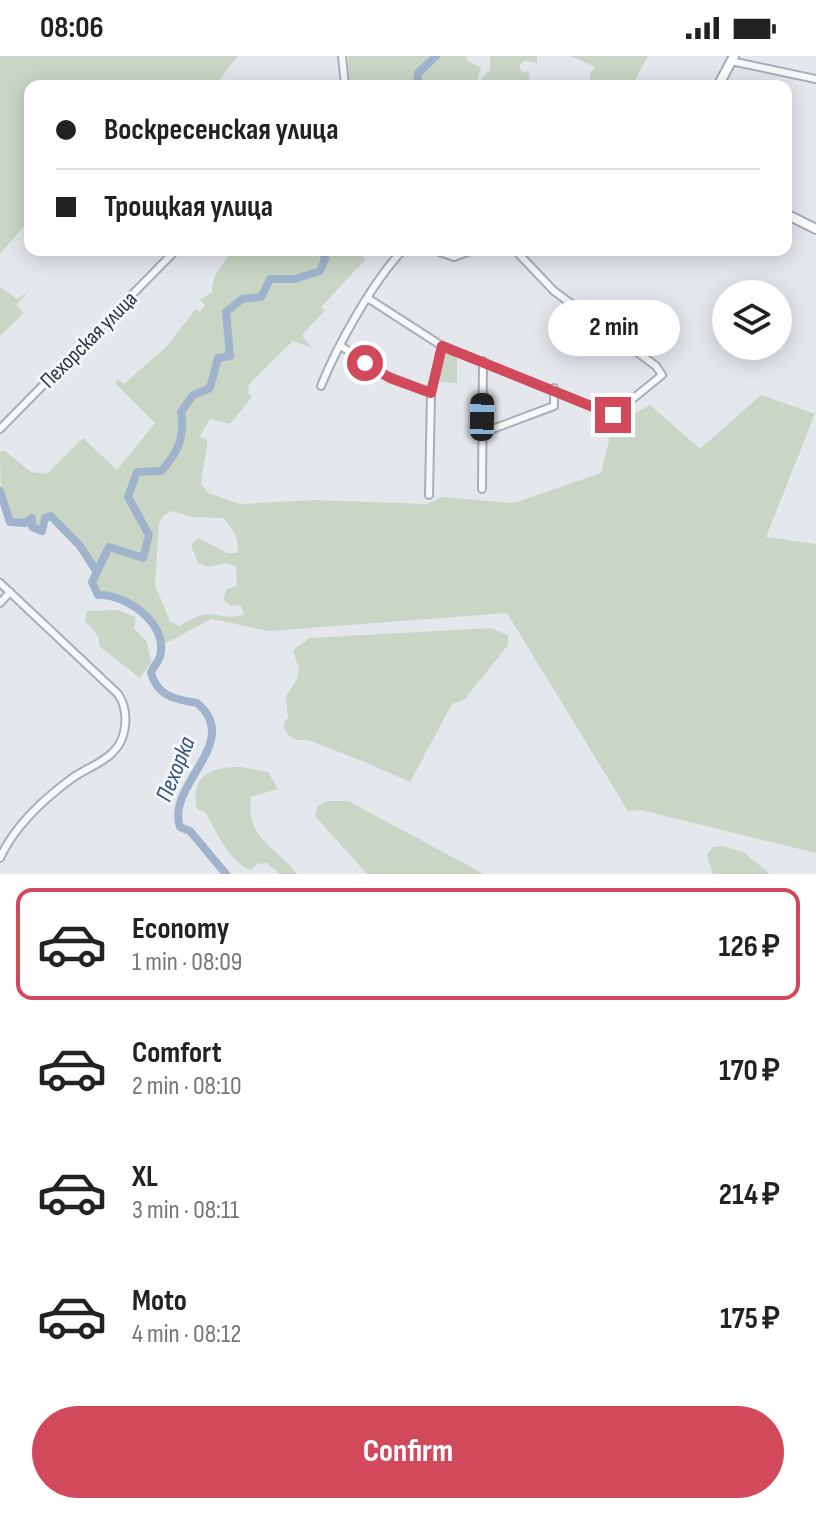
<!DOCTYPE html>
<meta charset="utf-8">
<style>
body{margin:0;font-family:"Sofia Sans Condensed",sans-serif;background:#f2f2f2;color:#222;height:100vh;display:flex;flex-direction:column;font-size:30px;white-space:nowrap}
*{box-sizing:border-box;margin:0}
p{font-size:26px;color:#767676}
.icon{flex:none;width:44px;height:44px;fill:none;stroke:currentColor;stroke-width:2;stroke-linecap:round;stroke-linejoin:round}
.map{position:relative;height:818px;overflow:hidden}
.side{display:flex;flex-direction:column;background:#fff;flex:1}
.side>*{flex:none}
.hud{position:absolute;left:24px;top:24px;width:768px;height:176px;border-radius:16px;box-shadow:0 4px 20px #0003;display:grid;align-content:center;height:176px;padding:0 32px;background:#fff}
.tools{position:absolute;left:712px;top:224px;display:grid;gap:16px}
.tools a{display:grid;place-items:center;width:80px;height:80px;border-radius:50%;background:#fff;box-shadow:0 4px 20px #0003;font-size:40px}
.end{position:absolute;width:36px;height:36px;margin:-18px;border:10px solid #d1495b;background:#fff;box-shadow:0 0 0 4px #fff}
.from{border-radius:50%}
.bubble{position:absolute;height:56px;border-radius:28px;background:#fff;box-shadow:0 4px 20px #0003;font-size:26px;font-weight:700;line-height:56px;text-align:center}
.car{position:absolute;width:24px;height:48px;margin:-24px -12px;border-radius:10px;box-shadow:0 0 6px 2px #0007;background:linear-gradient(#222 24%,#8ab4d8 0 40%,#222 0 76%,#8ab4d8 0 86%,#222 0)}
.hud b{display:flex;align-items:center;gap:28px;height:76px;font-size:30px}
.hud b+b{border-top:2px solid #e0e0e0}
.hud i{width:20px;height:20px;background:#222}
ul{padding:14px 0 0;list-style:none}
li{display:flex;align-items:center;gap:24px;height:112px;margin:0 16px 12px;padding:0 16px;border:4px solid transparent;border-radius:16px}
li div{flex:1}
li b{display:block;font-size:30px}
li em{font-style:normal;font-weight:700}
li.selected{border-color:#d1495b}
li>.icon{width:72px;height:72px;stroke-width:1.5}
.primary-button{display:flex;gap:16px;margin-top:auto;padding:16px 32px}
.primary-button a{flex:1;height:92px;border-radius:48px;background:#d1495b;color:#fff;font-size:32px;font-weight:700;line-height:92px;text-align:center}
.status{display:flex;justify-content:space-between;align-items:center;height:56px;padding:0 40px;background:#fff;direction:ltr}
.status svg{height:22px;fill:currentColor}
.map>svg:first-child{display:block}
</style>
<div class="status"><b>08:06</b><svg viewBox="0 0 49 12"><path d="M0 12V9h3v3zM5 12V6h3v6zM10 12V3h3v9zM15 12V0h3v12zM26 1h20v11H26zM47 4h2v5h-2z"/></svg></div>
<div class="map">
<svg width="816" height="818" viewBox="0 0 816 818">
<rect width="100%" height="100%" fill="#e4e7ec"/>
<g fill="#c9d6c5" fill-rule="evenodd">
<path d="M 0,0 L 238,0 L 214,30 L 30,30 L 30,163 L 0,198 Z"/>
<path d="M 348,0 L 467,0 L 466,4 L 481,11 L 476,30 L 349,30 Z"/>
<path d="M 490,0 L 537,0 L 537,7 L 525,5 L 519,9 L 522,17 L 529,15 L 530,30 L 483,30 L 482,22 L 490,14 Z"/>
<path d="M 571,0 L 648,0 L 632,30 L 590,30 L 590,18 L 595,11 Z"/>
<path d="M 241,194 L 360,194 L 365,204 L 321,251 L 325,254 L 302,279 L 312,292 L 293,285 L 249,328 L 248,337 L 252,341 L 230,368 L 210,363 L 200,380 L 207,384 C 209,392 201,415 201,428 L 208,437 L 240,448 L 314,444 L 427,448 L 442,441 L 514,447 L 601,417 L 613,369 L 650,349 L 700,393 L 761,339 L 815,358 L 766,481 L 816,488 L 816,797 L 641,754 L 628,755 L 507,557 L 269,575 L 211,563 L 161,590 C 155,563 127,537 98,539 L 92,526 L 97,516 L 80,490 L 51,460 L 45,462 L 42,475 L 32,471 L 33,462 L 25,467 L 10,466 L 1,443 L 0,395 L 5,395 L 31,416 L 47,418 L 83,382 L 117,414 L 155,367 L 115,327 L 118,323 L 124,328 L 166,291 L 196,253 L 200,256 L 205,249 L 200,244 L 212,236 C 212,222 218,212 230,199 L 234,201 ZM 173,455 L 192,461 L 223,462 C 233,473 240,482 237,497 L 227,497 L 198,482 L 191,489 L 198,507 L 208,511 L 227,507 L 236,511 L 237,530 L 227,533 L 223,543 L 230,549 L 241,550 L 244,559 C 213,566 217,547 179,570 L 170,565 L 155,529 L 159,467 L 164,459 Z"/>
<path d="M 0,231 L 17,243 L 29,235 L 16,249 L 24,257 L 0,280 Z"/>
<path d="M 448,294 L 457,297 L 457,327 L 435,325 L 442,296 Z"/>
<path d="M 117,554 L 136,561 L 134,572 L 147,586 L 151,606 L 140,622 L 99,590 L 99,581 L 85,565 L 87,555 Z"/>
<path d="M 490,572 L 508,579 L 508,589 L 464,644 L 452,648 L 410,726 L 365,706 L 308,684 L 297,684 L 288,679 L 283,670 L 288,661 L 286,640 L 297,623 L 299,613 L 293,594 L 310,582 Z"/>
<path d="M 241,711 L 268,716 L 278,733 L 251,741 C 246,783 273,788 297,818 L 280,818 L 267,807 L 257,808 L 251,814 C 231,808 215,774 206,757 L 197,753 C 190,718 212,711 241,711 Z"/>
<path d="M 326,745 L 348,745 L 484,818 L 367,818 L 315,760 L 318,750 Z"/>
<path d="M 723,790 L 743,796 L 770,818 L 713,818 L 707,799 L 713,791 Z"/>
</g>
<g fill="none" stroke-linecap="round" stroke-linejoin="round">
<g stroke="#9fb4cc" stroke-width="8">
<path d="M 417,30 L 418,17 L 436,0"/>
<path d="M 0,435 L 10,466 L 25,467 L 32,462 L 32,471 L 42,475 L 45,462 L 51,460 L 80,490 L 97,516"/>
<path d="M 226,818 L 190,775 L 180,771 C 165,729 244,686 197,647 C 175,643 158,641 151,617 C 153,610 159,606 160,600 C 169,568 125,537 98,539 L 92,526 L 109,491 L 143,502 L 149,479 L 128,441 L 137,416 L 161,415 C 178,397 185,381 181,356 L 193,339 L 210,332 L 218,302 L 230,300 L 226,256 L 242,243 L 261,241 L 270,223 L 295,223 L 320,215 L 325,203 L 322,194"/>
</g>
<g stroke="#a9aeb7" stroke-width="10">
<g id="minor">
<path d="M 342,0 L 345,30"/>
<path d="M 731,5 L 816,23"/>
<path d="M 434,194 L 454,201 L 473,194"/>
<path d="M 369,243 L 442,290 L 613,359 L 662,319 L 656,310 L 554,235 L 515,194"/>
<path d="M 341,290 L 382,318 L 431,337"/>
<path d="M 321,330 C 337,290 373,225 403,194"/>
<path d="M 0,373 L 176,194"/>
<path d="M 482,377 L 554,350 L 554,332"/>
<path d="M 482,433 L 483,305"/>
<path d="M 429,439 L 431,337 L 442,290"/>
<path d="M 0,527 L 118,638 C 129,654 128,682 113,696 C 102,708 84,713 71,723 C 44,743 14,771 0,802"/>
<path d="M 0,547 L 10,536"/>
</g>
</g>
<g stroke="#a3abb8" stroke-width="12">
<g id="major">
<path d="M 718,30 L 734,0"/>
<path d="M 786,158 L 816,173"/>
</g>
</g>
<use href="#minor" stroke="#f7f8fa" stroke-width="6"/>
<use href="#major" stroke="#fff" stroke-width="8"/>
</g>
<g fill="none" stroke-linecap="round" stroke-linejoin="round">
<path stroke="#d1495b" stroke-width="10" d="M 365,307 L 390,322 L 431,337 L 442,290 L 613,359"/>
</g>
<g text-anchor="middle" stroke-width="6" stroke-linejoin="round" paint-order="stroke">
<g font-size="22" fill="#2b3445" stroke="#f4f6f9">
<text transform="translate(88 283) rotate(-45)" y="8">Пехорская улица</text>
</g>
<g font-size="24" font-style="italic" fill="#34527a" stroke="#f4f6f9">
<text transform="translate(175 713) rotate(-68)" y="8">Пехорка</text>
</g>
</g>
</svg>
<div class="tools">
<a><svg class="icon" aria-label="layers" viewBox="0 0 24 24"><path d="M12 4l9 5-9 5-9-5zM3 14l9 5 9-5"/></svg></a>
</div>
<i class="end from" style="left:365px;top:307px"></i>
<i class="end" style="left:613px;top:359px"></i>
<div class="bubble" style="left:548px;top:244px;width:132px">2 min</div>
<i class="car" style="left:482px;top:361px;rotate:1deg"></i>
<div class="hud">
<b><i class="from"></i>Воскресенская улица</b>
<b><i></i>Троицкая улица</b>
</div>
</div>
<section class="side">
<ul>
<li class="selected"><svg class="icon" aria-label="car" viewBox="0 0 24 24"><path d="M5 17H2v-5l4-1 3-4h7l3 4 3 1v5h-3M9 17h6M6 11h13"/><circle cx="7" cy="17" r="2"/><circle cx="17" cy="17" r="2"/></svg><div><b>Economy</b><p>1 min · 08:09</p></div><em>126 ₽</em></li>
<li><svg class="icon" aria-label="car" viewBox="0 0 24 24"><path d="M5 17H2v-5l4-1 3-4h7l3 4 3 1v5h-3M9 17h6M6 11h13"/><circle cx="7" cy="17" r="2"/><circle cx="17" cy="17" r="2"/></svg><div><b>Comfort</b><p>2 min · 08:10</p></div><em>170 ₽</em></li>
<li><svg class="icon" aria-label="car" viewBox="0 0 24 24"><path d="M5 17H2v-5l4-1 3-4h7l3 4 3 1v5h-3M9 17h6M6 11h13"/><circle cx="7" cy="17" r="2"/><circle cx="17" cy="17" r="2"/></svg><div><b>XL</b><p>3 min · 08:11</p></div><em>214 ₽</em></li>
<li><svg class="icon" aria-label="car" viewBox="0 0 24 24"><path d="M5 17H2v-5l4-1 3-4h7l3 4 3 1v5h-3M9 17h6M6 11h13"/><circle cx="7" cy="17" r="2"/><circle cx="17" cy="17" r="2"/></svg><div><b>Moto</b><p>4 min · 08:12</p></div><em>175 ₽</em></li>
</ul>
<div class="primary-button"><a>Confirm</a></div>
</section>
